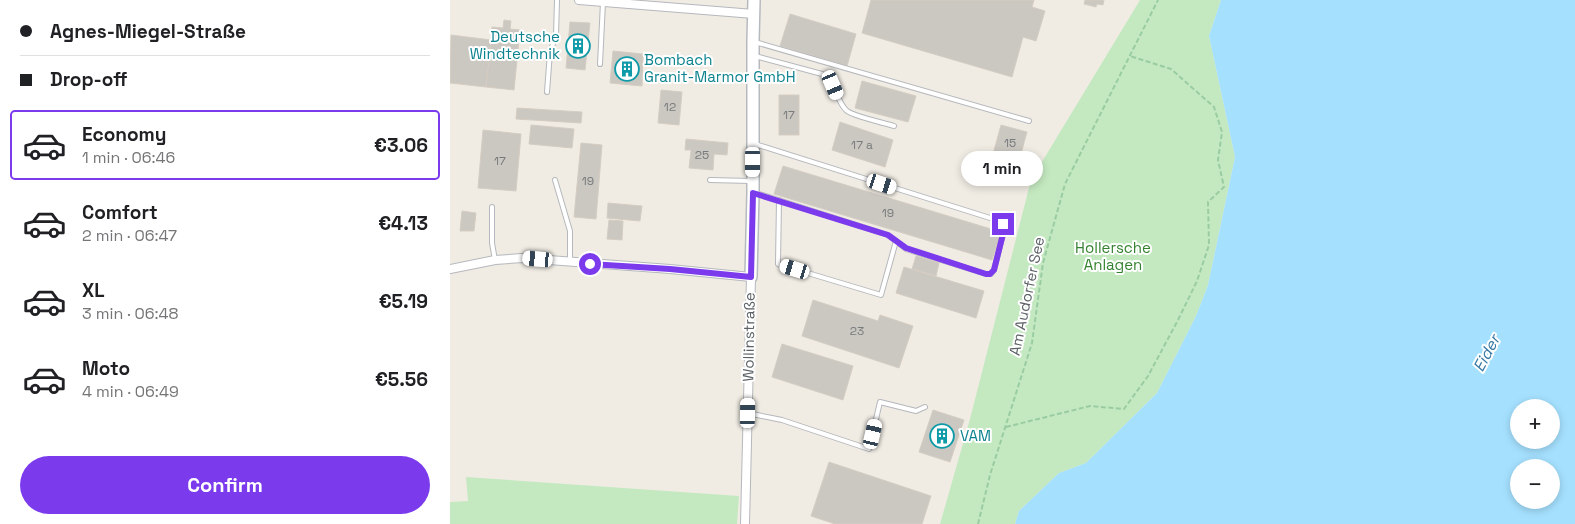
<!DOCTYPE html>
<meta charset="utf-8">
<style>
body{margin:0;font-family:"Space Grotesk",sans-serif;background:#f6f6f6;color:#202124;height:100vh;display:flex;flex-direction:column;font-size:19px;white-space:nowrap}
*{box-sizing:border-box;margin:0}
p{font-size:16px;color:#757577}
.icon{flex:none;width:28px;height:28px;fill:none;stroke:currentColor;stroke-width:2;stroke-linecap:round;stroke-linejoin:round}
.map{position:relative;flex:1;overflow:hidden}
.drawer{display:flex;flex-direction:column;background:#fff;width:450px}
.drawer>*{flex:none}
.hud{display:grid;align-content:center;height:110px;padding:0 20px;background:#fff}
.controls{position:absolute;left:1060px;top:399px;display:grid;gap:10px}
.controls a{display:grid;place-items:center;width:50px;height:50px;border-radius:50%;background:#fff;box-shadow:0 2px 8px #0003;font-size:25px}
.end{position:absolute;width:22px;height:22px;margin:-11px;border:6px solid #7c3aed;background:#fff;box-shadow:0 0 0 2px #fff}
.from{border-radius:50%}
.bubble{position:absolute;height:35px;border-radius:18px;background:#fff;box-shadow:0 2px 8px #0003;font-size:16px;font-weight:700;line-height:35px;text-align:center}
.car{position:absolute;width:15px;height:30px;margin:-15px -8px;border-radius:6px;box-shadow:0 0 4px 1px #0007;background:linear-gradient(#fff 24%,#345 0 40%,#fff 0 76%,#345 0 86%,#fff 0)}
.hud b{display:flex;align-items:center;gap:18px;height:48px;font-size:19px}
.hud b+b{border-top:1px solid #e0e0e0}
.hud i{width:12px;height:12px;background:#202124}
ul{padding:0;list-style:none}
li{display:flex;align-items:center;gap:15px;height:70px;margin:0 10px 8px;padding:0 10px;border:2px solid transparent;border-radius:5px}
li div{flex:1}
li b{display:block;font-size:19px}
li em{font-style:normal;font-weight:700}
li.current{border-color:#7c3aed}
li>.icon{width:45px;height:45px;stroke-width:1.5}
.primary-button{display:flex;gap:10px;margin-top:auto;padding:10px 20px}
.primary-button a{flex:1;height:58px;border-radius:30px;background:#7c3aed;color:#fff;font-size:20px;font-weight:700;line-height:58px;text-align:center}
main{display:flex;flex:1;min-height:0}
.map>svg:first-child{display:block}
</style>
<main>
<section class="drawer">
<div class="hud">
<b><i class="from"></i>Agnes-Miegel-Straße</b>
<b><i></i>Drop-off</b>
</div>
<ul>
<li class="current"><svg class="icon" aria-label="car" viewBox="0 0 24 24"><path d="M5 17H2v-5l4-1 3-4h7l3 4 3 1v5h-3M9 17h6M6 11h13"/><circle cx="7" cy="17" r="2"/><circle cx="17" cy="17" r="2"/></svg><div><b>Economy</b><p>1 min · 06:46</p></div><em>€3.06</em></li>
<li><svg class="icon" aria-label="car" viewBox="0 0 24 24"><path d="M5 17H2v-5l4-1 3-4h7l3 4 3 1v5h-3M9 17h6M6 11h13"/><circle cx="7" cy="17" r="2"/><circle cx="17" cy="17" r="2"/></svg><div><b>Comfort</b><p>2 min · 06:47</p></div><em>€4.13</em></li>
<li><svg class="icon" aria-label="car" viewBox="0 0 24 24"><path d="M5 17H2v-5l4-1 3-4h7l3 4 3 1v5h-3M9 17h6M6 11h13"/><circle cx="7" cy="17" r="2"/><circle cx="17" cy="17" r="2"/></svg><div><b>XL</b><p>3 min · 06:48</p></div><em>€5.19</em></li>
<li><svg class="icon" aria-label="car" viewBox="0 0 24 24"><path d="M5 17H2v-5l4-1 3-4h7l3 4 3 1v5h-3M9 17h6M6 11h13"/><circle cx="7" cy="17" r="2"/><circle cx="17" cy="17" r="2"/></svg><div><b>Moto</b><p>4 min · 06:49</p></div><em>€5.56</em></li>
</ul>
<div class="primary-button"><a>Confirm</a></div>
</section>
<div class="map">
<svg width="1125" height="524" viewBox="0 0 1125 524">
<rect width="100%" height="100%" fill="#f0ece4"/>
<g fill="#c4e9c0">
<path d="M 690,0 L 771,0 L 759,36 L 785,157 L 758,285 L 746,316 L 707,393 L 636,463 L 609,473 L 569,511 L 565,524 L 490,524 L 520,419 L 581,180 Z"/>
<path d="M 16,477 L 289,496 L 287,524 L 0,524 L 0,502 L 18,501 Z"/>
</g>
<path fill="#a5e1ff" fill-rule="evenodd" d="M 771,0 L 1125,0 L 1125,524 L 565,524 L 569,511 L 609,473 L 636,463 L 707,393 L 746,316 L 758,285 L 785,157 L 759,36 ZM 1069,408 L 1101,408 L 1101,440 L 1069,440 ZM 1069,468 L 1101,468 L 1101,500 L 1069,500 Z"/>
<g fill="#cbc7c1" stroke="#d5cdc2">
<path d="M 421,0 L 584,0 L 582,7 L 595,11 L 586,41 L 573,37 L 562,77 L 412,33 Z"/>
<path d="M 635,0 L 654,0 L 653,5 L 647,4 L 646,7 L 634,4 Z"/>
<path d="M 340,14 L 406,34 L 397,66 L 330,46 Z"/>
<path d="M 54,20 L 61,21 L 60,29 L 70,30 L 64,90 L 36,87 L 42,27 L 53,28 Z"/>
<path d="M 120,22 L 140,23 L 135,70 L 116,68 Z"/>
<path d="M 1,35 L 41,40 L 36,87 L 0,83 Z"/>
<path d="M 163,51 L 193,54 L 192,86 L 160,83 Z"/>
<path d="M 412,81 L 466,96 L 458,122 L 405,108 Z"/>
<path d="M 211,90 L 232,92 L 229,125 L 208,123 Z"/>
<rect x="329" y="95" width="20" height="40"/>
<path d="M 67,108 L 132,112 L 131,123 L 66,119 Z"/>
<path d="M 390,122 L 443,140 L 435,167 L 382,150 Z"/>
<path d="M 81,125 L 124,129 L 122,148 L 79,144 Z"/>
<path d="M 551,125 L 577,132 L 569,161 L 543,154 Z"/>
<path d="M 33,130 L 71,134 L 66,191 L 28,188 Z"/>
<path d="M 236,139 L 278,143 L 277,155 L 264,154 L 263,170 L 239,168 L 241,150 L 235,150 Z"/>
<path d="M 131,143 L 152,145 L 146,219 L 124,217 Z"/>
<path d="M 333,166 L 551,232 L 542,260 L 324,194 Z"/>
<path d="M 158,203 L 192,206 L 190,221 L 157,218 Z"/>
<path d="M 12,211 L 26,213 L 24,231 L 10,231 Z"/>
<path d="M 159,220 L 173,221 L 172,240 L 157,239 Z"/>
<path d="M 466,256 L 489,263 L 486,276 L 462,269 Z"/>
<path d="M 454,267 L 534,291 L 526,318 L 446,293 Z"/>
<path d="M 363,300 L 428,321 L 430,315 L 463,326 L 449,368 L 352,336 Z"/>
<path d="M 332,344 L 403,366 L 393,400 L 322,377 Z"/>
<path d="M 483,410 L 514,420 L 500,462 L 469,452 Z"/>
<path d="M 379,462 L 481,496 L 472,524 L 385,524 L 361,516 Z"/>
</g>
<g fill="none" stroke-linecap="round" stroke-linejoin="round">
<g stroke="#b5b8bc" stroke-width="6">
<g id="lane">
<path d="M 305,42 L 579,121"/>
<path d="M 305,56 L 372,74 C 388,84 385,99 396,110 C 401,116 435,123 444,126"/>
<path d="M 150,64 L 153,2"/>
<path d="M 97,92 L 100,52 L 106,36 L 107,0"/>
<path d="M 305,144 L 540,218 L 553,224 L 553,234 L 544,270 L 541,274 L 536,274 L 456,249 L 438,235 L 306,193"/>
<path d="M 105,180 L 120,231 L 120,262"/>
<path d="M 260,180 L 301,181"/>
<path d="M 329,200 L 328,264 L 431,295 L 446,241"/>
<path d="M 42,207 L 42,243 L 45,260"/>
<path d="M 297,413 L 332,420 L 419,449 L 430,402 L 466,411 L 475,407"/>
</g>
</g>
<g stroke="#b5b8bc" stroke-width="10">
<g id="street">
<path d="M 129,0 L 304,14"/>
<path d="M 0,269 L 45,260 L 72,258 L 220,269 L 301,277 L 295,524"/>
</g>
</g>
<g stroke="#b6babf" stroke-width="14">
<path id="secondary" d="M 301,277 L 303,193 L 303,41 L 304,0"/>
</g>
<g stroke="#9acca3" stroke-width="2" stroke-dasharray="5 2.5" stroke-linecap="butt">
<path d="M 556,427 L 640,406 L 674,409 L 698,376 L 728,320 L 747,281 L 759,245 L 758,202 L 774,187 L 768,160 L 772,132 L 764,107 L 721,69 L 680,56"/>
<path d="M 528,524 L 540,475 L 582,343 L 593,263 L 615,184 L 708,0"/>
</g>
<use href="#lane" stroke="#fff" stroke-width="4"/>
<use href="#street" stroke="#fff" stroke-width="8"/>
<use href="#secondary" stroke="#fff" stroke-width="11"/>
</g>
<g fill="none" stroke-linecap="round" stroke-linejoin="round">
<path stroke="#7c3aed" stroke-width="6" d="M 140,264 L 220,269 L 301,277 L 303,193 L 438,235 L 456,248 L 536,274 L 540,274 L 544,270 L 553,234 L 553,224"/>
</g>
<defs>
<g id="building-ring" transform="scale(1.25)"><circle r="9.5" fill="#fff" stroke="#0f9aa8" stroke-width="1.5"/><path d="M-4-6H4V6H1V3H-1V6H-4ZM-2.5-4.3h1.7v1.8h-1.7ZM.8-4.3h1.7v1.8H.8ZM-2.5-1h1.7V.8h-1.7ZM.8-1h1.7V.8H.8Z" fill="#0f9aa8"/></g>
</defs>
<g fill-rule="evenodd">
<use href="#building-ring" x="128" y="46"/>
<use href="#building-ring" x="177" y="69"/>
<use href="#building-ring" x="492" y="436"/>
</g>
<g text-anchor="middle" stroke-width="4" stroke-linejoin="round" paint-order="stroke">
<g font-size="12" fill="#787b7d">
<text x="220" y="111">12</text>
<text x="339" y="119">17</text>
<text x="560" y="147">15</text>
<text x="412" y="149">17 a</text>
<text x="252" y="159">25</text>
<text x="50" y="165">17</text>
<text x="138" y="185">19</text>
<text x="438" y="217">19</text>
<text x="407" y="335">23</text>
</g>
<g font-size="15" fill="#0d838f" stroke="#fff" text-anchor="start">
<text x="110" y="42" text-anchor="end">Deutsche<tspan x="110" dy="17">Windtechnik</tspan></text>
<text x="194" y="65">Bombach<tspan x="194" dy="17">Granit-Marmor GmbH</tspan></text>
<text x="510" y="441">VAM</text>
</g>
<g font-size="15" fill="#34822f" stroke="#fff">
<text x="663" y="253">Hollersche<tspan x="663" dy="17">Anlagen</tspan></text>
</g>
<g font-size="15" fill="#5c6266" stroke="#fff">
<text transform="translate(577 296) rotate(-78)" y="5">Am Audorfer See</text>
<text transform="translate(299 337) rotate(-89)" y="5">Wollinstraße</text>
</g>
<g font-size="16" font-style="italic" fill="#3778a5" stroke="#fff">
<text transform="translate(1036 353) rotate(-62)" y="6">Eider</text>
</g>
</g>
</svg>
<div class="controls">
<a>+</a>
<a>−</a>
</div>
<i class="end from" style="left:140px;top:264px"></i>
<i class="end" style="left:553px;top:224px"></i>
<div class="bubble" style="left:511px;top:151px;width:82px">1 min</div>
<i class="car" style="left:383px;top:85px;rotate:157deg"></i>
<i class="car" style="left:303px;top:162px;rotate:180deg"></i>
<i class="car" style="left:432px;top:184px;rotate:108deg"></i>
<i class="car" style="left:88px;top:259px;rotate:275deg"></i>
<i class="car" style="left:345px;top:269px;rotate:287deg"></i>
<i class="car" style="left:298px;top:413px;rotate:1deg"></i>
<i class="car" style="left:423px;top:434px;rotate:13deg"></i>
</div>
</main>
